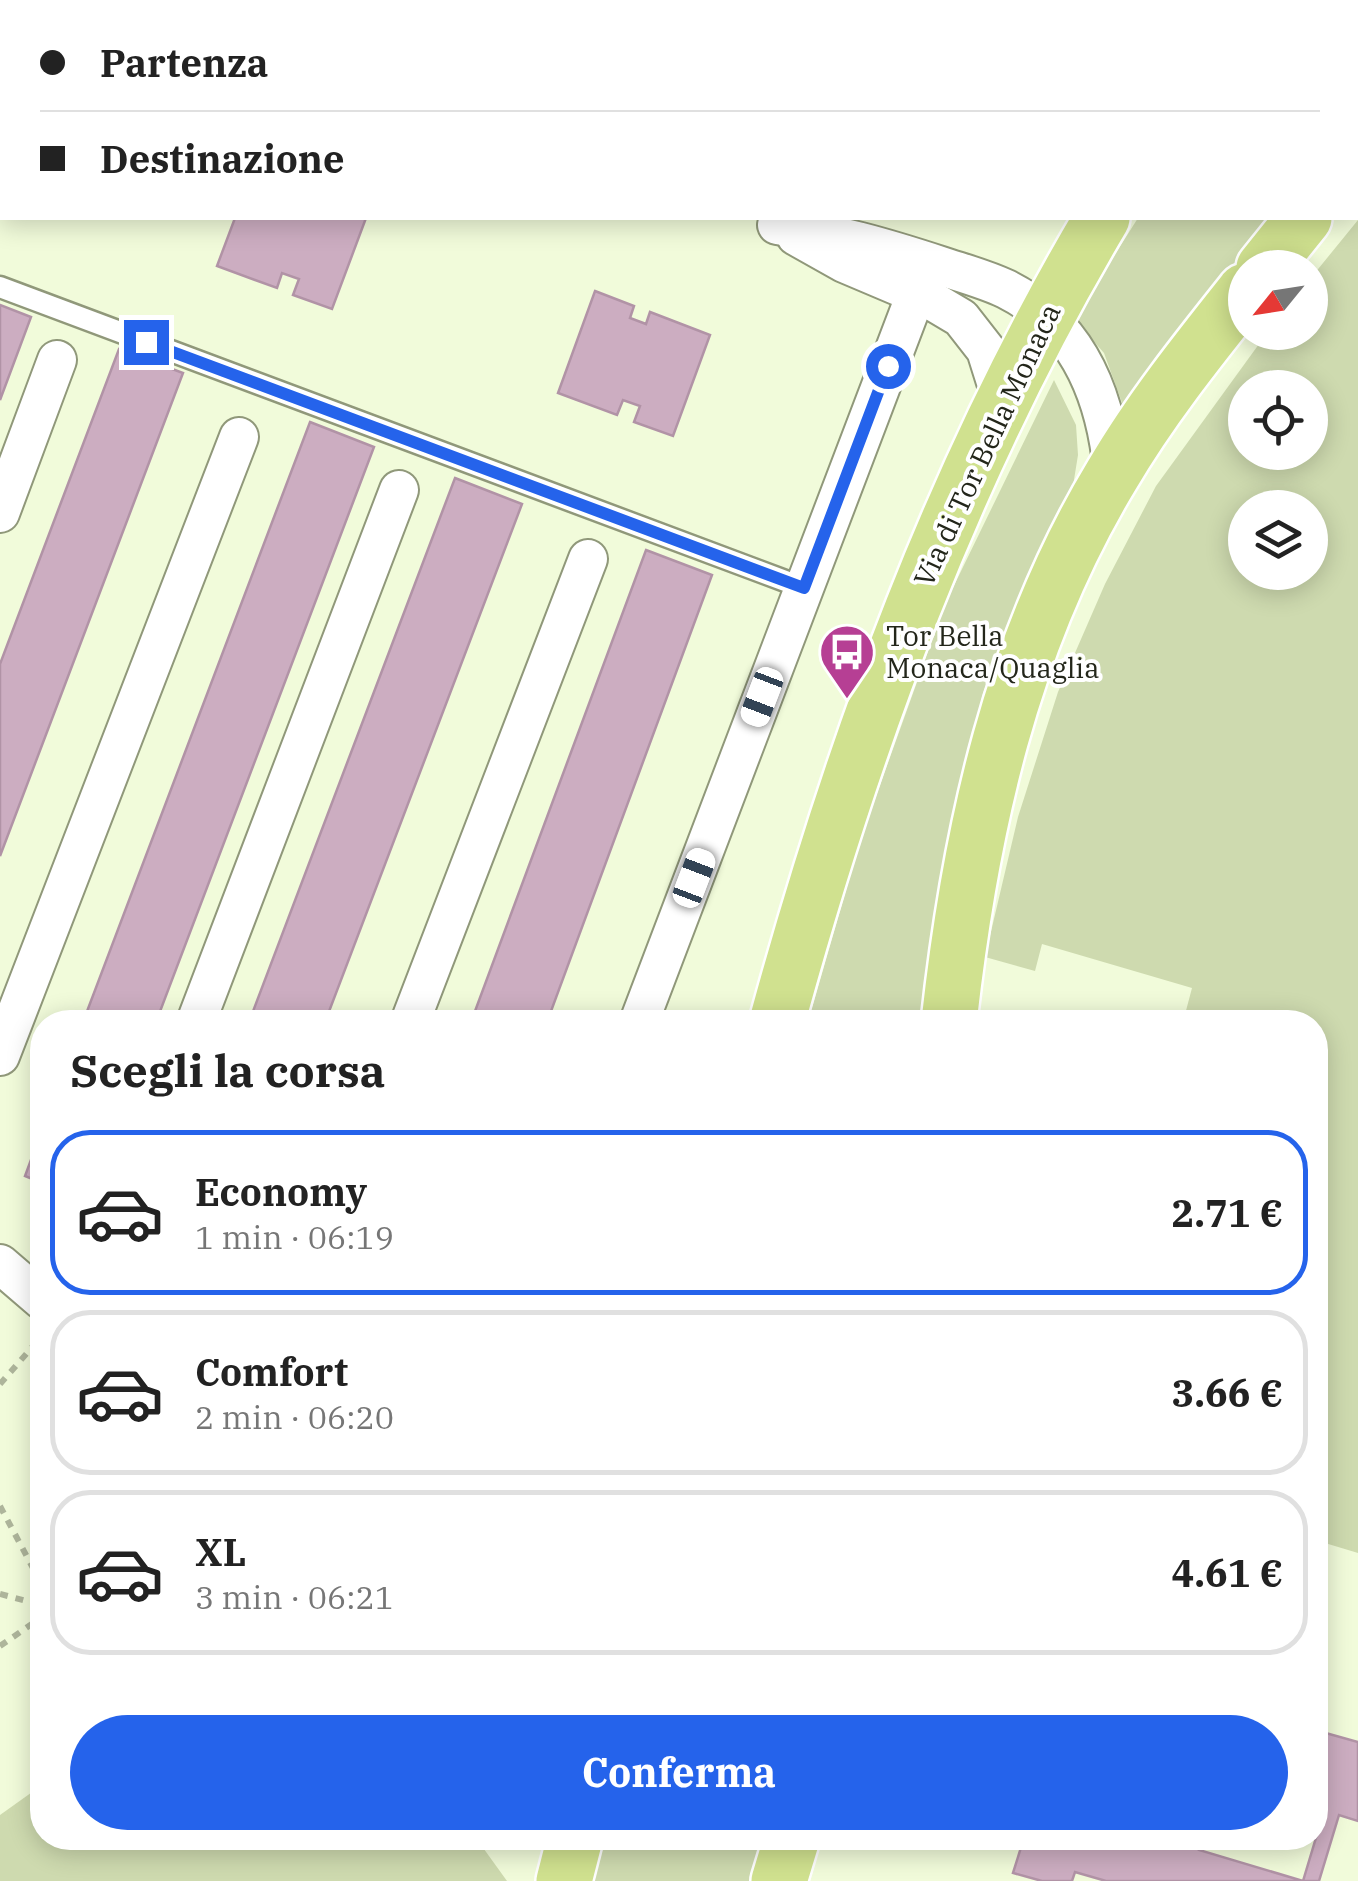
<!DOCTYPE html>
<html lang="it">
<meta charset="utf-8">
<style>
body{margin:0;font-family:"IBM Plex Serif",serif;background:#f2f2f2;color:#222;height:100vh;display:flex;flex-direction:column;font-size:38px;white-space:nowrap}
*{box-sizing:border-box;margin:0}
p{font-size:32px;color:#767676}
.icon{flex:none;width:55px;height:55px;fill:none;stroke:currentColor;stroke-width:2;stroke-linecap:round;stroke-linejoin:round}
.map{position:relative;flex:1;overflow:hidden}
.drawer{position:absolute;left:30px;top:1010px;width:1298px;height:840px;display:flex;flex-direction:column;background:#fff;border-radius:40px;box-shadow:0 5px 25px #0003}
.drawer>*{flex:none}
.top-card{position:absolute;left:0px;top:0px;width:1360px;height:220px;box-shadow:0 5px 25px #0003;display:grid;align-content:center;height:220px;padding:0 40px;background:#fff}
.needle{width:65px;rotate:240deg}
.fabs{position:absolute;left:1228px;top:250px;display:grid;gap:20px}
.fabs a{display:grid;place-items:center;width:100px;height:100px;border-radius:50%;background:#fff;box-shadow:0 5px 25px #0003;font-size:50px}
.end{position:absolute;width:45px;height:45px;margin:-22px;border:12px solid #2563eb;background:#fff;box-shadow:0 0 0 5px #fff}
.from{border-radius:50%}
.car{position:absolute;width:30px;height:60px;margin:-30px -15px;border-radius:12px;box-shadow:0 0 8px 2px #0007;background:linear-gradient(#fff 24%,#345 0 40%,#fff 0 76%,#345 0 86%,#fff 0)}
.top-card b{display:flex;align-items:center;gap:35px;height:95px;font-size:38px}
.top-card b+b{border-top:2px solid #e0e0e0}
.top-card i{width:25px;height:25px;background:#222}
ul{padding:0;list-style:none}
li{display:flex;align-items:center;gap:30px;height:165px;margin:0 20px 15px;padding:0 20px;border:5px solid #e0e0e0;border-radius:40px}
li div{flex:1}
li b{display:block;font-size:38px}
li em{font-style:normal;font-weight:800}
li.current{border-color:#2563eb}
li>.icon{width:90px;height:90px;stroke-width:1.5}
h2{padding:0 40px;font-size:45px;line-height:120px}
.primary-button{display:flex;gap:20px;margin-top:auto;padding:20px 40px}
.primary-button a{flex:1;height:115px;border-radius:60px;background:#2563eb;color:#fff;font-size:40px;font-weight:800;line-height:115px;text-align:center}
.map>svg:first-child{display:block}
</style>
<div class="map">
<svg width="1358" height="1881" viewBox="0 0 1358 1881">
<rect width="100%" height="100%" fill="#f1fbda"/>
<g fill="#cedaaf" fill-rule="evenodd">
<path d="M 1138,218 L 1279,218 L 1125,411 L 1104,353 L 1074,319 Z"/>
<path d="M 1358,220 L 1358,1553 L 1315,1540 L 1315,1022 L 1183,1022 L 1192,988 L 1042,944 L 1035,971 L 985,957 L 1018,817 L 1058,692 L 1105,584 L 1156,486 L 1267,333 L 1310,332 L 1310,279 ZM 1245,388 L 1310,388 L 1310,452 L 1245,452 ZM 1245,508 L 1310,508 L 1310,572 L 1245,572 Z"/>
<path d="M 1054,380 L 1076,425 L 1078,455 L 1073,486 L 1007,628 L 983,693 L 951,824 L 919,1022 L 808,1022 L 861,838 L 945,604 Z"/>
<path d="M 42,1785 L 42,1838 L 476,1838 L 507,1881 L 0,1881 L 0,1815 Z"/>
<path d="M 605,1838 L 763,1838 L 751,1881 L 594,1881 Z"/>
</g>
<g fill="#ccadc1" stroke="#b193a6" stroke-width="2.5">
<path d="M 507,0 L 804,0 L 810,2 L 514,2 Z"/>
<path d="M 0,70 L 2,71 L 0,163 Z"/>
<path d="M 235,218 L 366,218 L 332,309 L 293,295 L 299,279 L 282,273 L 277,288 L 217,266 Z"/>
<path d="M 595,291 L 634,306 L 630,318 L 646,324 L 650,312 L 710,335 L 673,436 L 634,422 L 640,406 L 623,400 L 617,415 L 558,393 Z"/>
<path d="M 0,305 L 31,317 L 0,400 Z"/>
<path d="M 119,349 L 183,373 L 0,856 L 0,664 Z"/>
<path d="M 310,422 L 374,447 L 156,1022 L 83,1022 Z"/>
<path d="M 455,478 L 522,504 L 325,1022 L 249,1022 Z"/>
<path d="M 646,550 L 712,575 L 547,1022 L 471,1022 Z"/>
<path d="M 42,1130 L 42,1183 L 25,1176 Z"/>
<path d="M 1315,1730 L 1358,1742 L 1358,1821 L 1339,1815 L 1319,1881 L 1106,1881 L 1075,1872 L 1072,1881 L 1042,1881 L 1013,1873 L 1024,1838 L 1154,1838 L 1179,1845 L 1181,1838 L 1203,1838 L 1199,1850 L 1303,1881 L 1324,1811 L 1315,1808 Z"/>
</g>
<g fill="none" stroke-linecap="round" stroke-linejoin="round">
<g stroke="#90987a" stroke-width="25">
<g id="lane">
<path d="M 416,0 L 423,2"/>
<path d="M 0,287 L 804,588"/>
</g>
</g>
<g stroke="#90987a" stroke-width="42">
<g id="street">
<path d="M 182,0 L 189,2"/>
<path d="M 1314,0 L 1316,2"/>
<path d="M 1358,42 L 1358,43"/>
<path d="M 777,225 C 837,234 883,247 941,266 C 962,273 985,279 1006,289 C 1078,325 1106,396 1113,472"/>
<path d="M 796,236 L 844,263 L 929,299 L 961,318 L 986,350 L 1002,401"/>
<path d="M 0,513 L 57,360"/>
<path d="M 196,1022 L 399,490"/>
<path d="M 410,1022 L 588,559"/>
<path d="M 639,1022 L 916,294"/>
<path d="M 0,1056 L 239,437"/>
<path d="M 0,1264 L 42,1300"/>
</g>
</g>
<g stroke="#fff" stroke-width="60">
<g id="primary">
<path d="M 1236,2 L 1238,0"/>
<path d="M 1264,268 L 1304,218"/>
<path d="M 777,1022 C 854,741 953,469 1102,218"/>
<path d="M 949,1022 C 970,831 1011,642 1112,475 C 1150,410 1198,350 1245,291"/>
<path d="M 564,1881 L 575,1838"/>
<path d="M 779,1881 L 792,1838"/>
</g>
</g>
<g stroke="#aeb59b" stroke-width="6" stroke-dasharray="8 8" stroke-linecap="butt">
<path d="M 0,1384 L 41,1337"/>
<path d="M 0,1506 L 42,1585"/>
<path d="M 0,1594 L 42,1605"/>
<path d="M 0,1646 L 42,1617"/>
</g>
<use href="#lane" stroke="#fff" stroke-width="20"/>
<use href="#street" stroke="#fff" stroke-width="38"/>
<use href="#primary" stroke="#d0e18f" stroke-width="55"/>
</g>
<g fill="none" stroke-linecap="round" stroke-linejoin="round">
<path stroke="#2563eb" stroke-width="12" d="M 146,342 L 804,588 L 888,366"/>
</g>
<defs>
<g id="bus-pin" transform="scale(2.875)"><path d="M0 17L-7.5 6A9.5 9.5 0 1 1 7.5 6Z" fill="#b63f94" stroke="#fff"/><path d="M-5-6H5V4H4V6H2V4H-2V6H-4V4H-5ZM-3.5-4V0h7V-4ZM-3.5 1.2v1.5H-2V1.2ZM2 1.2v1.5H3.5V1.2Z" fill="#fff"/></g>
</defs>
<g fill-rule="evenodd">
<use href="#bus-pin" x="847" y="652"/>
</g>
<g text-anchor="middle" stroke-width="8" stroke-linejoin="round" paint-order="stroke">
<g font-size="28" fill="#23261a" stroke="#fff">
<text transform="translate(987 445) rotate(-65)" y="10">Via di Tor Bella Monaca</text>
</g>
<g font-size="28" fill="#23261a" stroke="#fff" text-anchor="start">
<text x="886" y="646">Tor Bella<tspan x="886" dy="32">Monaca/Quaglia</tspan></text>
</g>
</g>
</svg>
<div class="fabs">
<a><svg class="needle" viewBox="-14 -14 28 28"><path d="M0-13l5 13h-10z" fill="#e53935"/><path d="M0 13l5-13h-10z" fill="#767676"/></svg></a>
<a><svg class="icon" aria-label="locate" viewBox="0 0 24 24"><circle cx="12" cy="12" r="6"/><path d="M12 2v4M12 18v4M2 12h4M18 12h4"/></svg></a>
<a><svg class="icon" aria-label="layers" viewBox="0 0 24 24"><path d="M12 4l9 5-9 5-9-5zM3 14l9 5 9-5"/></svg></a>
</div>
<i class="end from" style="left:888px;top:366px"></i>
<i class="end" style="left:146px;top:342px"></i>
<i class="car" style="left:762px;top:697px;rotate:201deg"></i>
<i class="car" style="left:694px;top:878px;rotate:21deg"></i>
<div class="top-card">
<b><i class="from"></i>Partenza</b>
<b><i></i>Destinazione</b>
</div>
<section class="drawer">
<h2>Scegli la corsa</h2>
<ul>
<li class="current"><svg class="icon" aria-label="car" viewBox="0 0 24 24"><path d="M5 17H2v-5l4-1 3-4h7l3 4 3 1v5h-3M9 17h6M6 11h13"/><circle cx="7" cy="17" r="2"/><circle cx="17" cy="17" r="2"/></svg><div><b>Economy</b><p>1 min · 06:19</p></div><em>2.71 €</em></li>
<li><svg class="icon" aria-label="car" viewBox="0 0 24 24"><path d="M5 17H2v-5l4-1 3-4h7l3 4 3 1v5h-3M9 17h6M6 11h13"/><circle cx="7" cy="17" r="2"/><circle cx="17" cy="17" r="2"/></svg><div><b>Comfort</b><p>2 min · 06:20</p></div><em>3.66 €</em></li>
<li><svg class="icon" aria-label="car" viewBox="0 0 24 24"><path d="M5 17H2v-5l4-1 3-4h7l3 4 3 1v5h-3M9 17h6M6 11h13"/><circle cx="7" cy="17" r="2"/><circle cx="17" cy="17" r="2"/></svg><div><b>XL</b><p>3 min · 06:21</p></div><em>4.61 €</em></li>
</ul>
<div class="primary-button"><a>Conferma</a></div>
</section>
</div>
